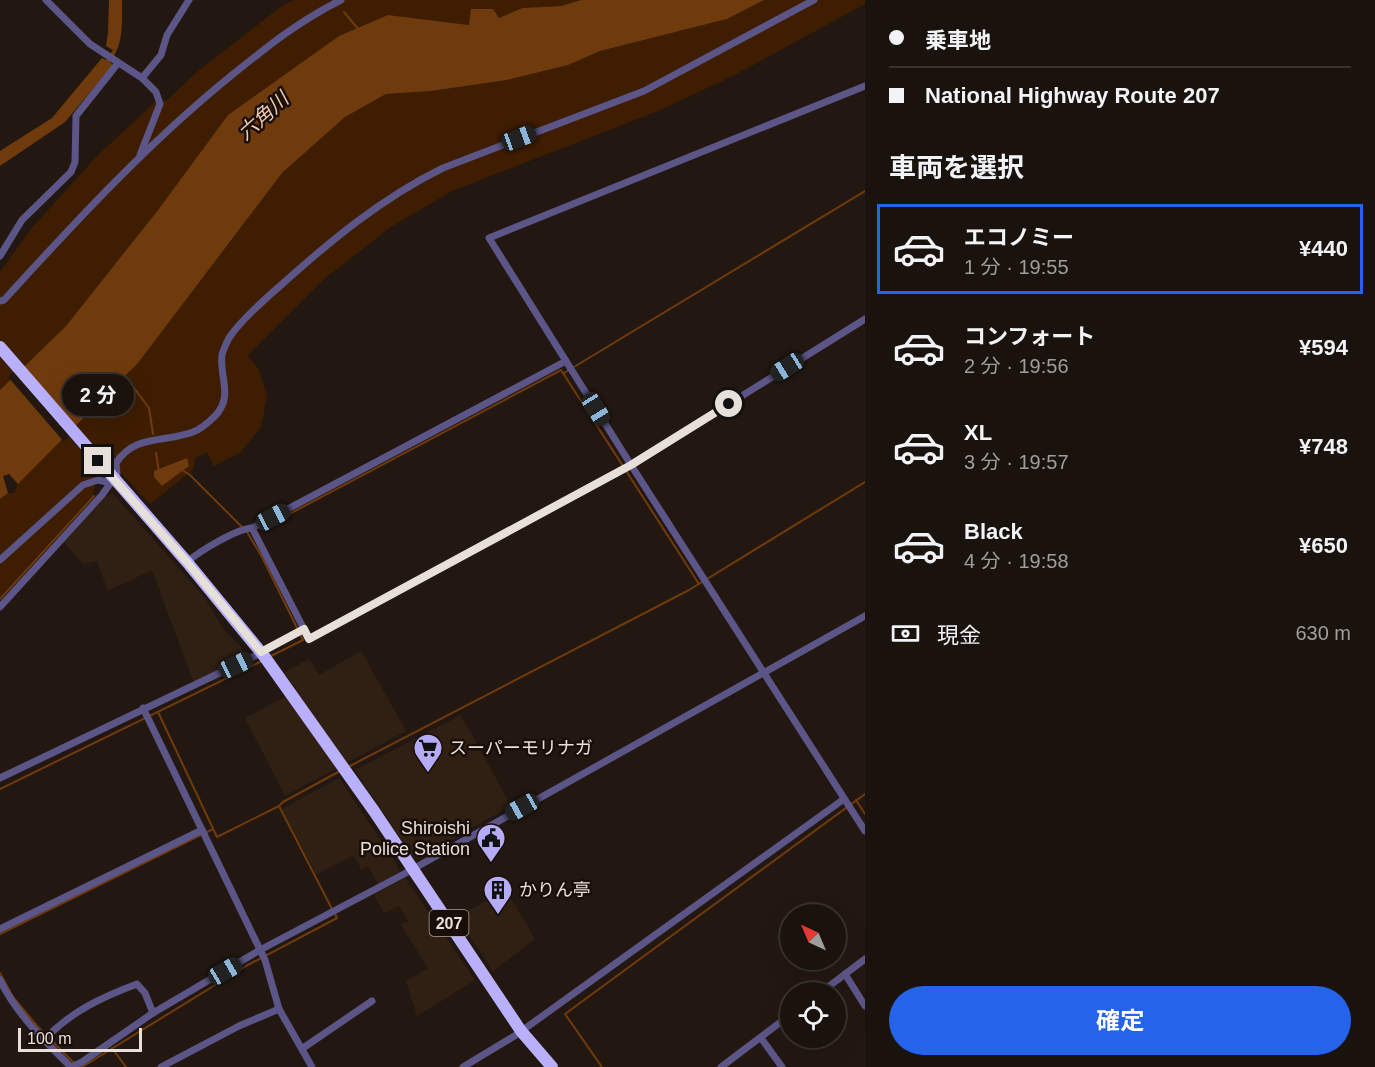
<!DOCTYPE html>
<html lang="ja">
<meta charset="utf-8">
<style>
body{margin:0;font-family:Helvetica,"Noto Sans JP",sans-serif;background:#27201b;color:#f1f3f6;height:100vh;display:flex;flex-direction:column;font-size:22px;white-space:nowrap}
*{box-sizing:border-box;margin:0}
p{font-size:20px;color:#9f9e9d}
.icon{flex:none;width:33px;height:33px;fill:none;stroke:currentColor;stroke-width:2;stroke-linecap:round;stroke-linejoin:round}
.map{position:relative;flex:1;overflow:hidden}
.drawer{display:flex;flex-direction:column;background:#1a120d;width:510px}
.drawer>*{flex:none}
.guide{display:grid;align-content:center;height:132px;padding:0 24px;background:#1a120d}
.needle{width:39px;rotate:316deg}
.buttons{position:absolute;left:780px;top:904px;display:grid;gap:12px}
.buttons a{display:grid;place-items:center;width:66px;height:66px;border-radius:50%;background:#1a120d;box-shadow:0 6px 24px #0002,0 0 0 2px #38322e;font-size:30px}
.scale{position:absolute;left:18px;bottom:15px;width:124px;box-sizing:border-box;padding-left:6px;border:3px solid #e7dfd9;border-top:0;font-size:16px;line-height:21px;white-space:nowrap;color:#e7dfd9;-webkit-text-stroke:4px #1a0f08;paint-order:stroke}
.end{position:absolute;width:27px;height:27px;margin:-14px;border:8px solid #e7dfd9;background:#111;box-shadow:0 0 0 3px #111}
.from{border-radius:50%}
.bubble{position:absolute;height:42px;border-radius:21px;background:#1a120d;box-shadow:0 6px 24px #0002,0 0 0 2px #38322e;font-size:20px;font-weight:700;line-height:42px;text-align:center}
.car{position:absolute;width:18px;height:36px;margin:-18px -9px;border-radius:8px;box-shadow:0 0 4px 2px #0007;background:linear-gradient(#222 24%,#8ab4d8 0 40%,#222 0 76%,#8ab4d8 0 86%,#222 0)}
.guide b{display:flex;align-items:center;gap:21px;height:57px;font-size:22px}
.guide b+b{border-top:2px solid #38322e}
.guide i{width:15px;height:15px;background:#f1f3f6}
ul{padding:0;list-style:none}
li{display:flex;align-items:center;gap:18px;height:90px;margin:0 12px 9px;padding:0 12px;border:3px solid transparent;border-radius:0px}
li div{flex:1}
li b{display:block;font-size:22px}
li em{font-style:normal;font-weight:700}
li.current{border-color:#2563eb}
li>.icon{width:54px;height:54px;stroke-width:1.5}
h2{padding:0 24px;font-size:27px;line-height:72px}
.pay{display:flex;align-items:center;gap:15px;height:66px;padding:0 24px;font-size:22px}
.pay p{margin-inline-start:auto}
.cta{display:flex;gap:12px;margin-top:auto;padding:12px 24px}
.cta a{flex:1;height:69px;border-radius:36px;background:#2563eb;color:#fff;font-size:24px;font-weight:700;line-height:69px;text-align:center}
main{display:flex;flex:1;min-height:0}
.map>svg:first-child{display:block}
</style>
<main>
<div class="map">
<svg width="865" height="1067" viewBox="0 0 865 1067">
<rect width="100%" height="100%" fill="#231811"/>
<g fill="#302014">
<path d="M 113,494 L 205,598 L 223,629 L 255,661 L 196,688 L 152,570 L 108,591 L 97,561 L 83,564 L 64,542 L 106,496 Z"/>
<path d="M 361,651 L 406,731 L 285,796 L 245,718 L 297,691 L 284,673 L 309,659 L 319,675 Z"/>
<path d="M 461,715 L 511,806 L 418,858 L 412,856 L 355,770 Z"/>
<path d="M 339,778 L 397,865 L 399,872 L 378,884 L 368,866 L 361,869 L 354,855 L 316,874 L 282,809 Z"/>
<path d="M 405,878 L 475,980 L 417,1016 L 406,981 L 428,968 L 401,925 L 408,921 L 399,906 L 384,913 L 374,895 Z"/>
<path d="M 506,890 L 535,939 L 493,971 L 457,917 Z"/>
</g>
<g fill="#3e1d00">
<path d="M 294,0 L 581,0 L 561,6 L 522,8 L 499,18 L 471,9 L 470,25 L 388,15 L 339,36 L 228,115 L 158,210 L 66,326 L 0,390 L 0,272 L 32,228 L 97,156 L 156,101 L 166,101 L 198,71 L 283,5 Z"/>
<path d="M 764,0 L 865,0 L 865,4 L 735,75 L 656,112 L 452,191 L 391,227 L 324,279 L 248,355 L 259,370 L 267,397 L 261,427 L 240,453 L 214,466 L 207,452 L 195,458 L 193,470 L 150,504 L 114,466 L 96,477 L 93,495 L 0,597 L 0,499 L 8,493 L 14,493 L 18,484 L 138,363 L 282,173 L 345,117 L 386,94 L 431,91 L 507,80 L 568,65 L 600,51 L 727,19 Z"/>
</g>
<g fill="#703b0c">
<path d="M 109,0 L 122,0 C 122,23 124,44 110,62 L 113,65 L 65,122 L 0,166 L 0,151 L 52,118 L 102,58 L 106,60 L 113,50 L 106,46 L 108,33 Z"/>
<path d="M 581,0 L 764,0 L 727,19 L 600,51 L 568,65 L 507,80 L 431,91 L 386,94 L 345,117 L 282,173 L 138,363 L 18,484 L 9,474 L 3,476 L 8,493 L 0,499 L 0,390 L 66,326 L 158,210 L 228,115 L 339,36 L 388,15 L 469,25 L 471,9 L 493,9 L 499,18 L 522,8 L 561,6 Z"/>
<path d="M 187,458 L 189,466 L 162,486 L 154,477 L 154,471 Z"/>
</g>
<path fill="#231811" d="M 22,364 L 77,428 L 64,442 L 8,377 Z"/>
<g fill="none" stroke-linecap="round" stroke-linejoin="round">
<g stroke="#703b0c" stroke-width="2">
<path d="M 344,12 L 359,30"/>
<path d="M 123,373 L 149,408 L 153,434"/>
<path d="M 564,373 L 865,191"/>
<path d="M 156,453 L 159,472"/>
<path d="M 182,470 L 190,475 L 243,528"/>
<path d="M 261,529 L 561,370 L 699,584"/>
<path d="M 247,532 L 262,557 L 303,640 L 269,657"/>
<path d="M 0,599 L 94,496"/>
<path d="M 158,712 L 217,837 L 279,806 L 283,802 L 340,771"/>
<path d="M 348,767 L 689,590 L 865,482"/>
<path d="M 0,789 L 262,661"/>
<path d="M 856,800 L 865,814"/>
<path d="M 279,806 L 332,909"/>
<path d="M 0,934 L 213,829"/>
<path d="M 0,973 L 13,997 L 38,1027 L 74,1063"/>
<path d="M 112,1048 L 126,1067"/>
<path d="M 82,1067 L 246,966 L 337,918 L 335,914"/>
<path d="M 602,1067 L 565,1014 L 865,794"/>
</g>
<g stroke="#5c5587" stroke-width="7">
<path d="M 46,0 L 90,44 L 142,78 L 156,92 L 160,104 L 140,155"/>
<path d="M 142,78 L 161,55 L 167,35 L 189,0"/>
<path d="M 865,86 L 489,238 L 631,465 L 865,831"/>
<path d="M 0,256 L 22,220 L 71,172 L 75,162 L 76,116 L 118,63"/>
<path d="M 0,301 L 4,300 C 76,221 149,142 232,75 C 268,46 299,21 341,0"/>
<path d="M 252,528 L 309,639 L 631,465 L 865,319"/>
<path d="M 0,560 L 83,485 L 98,480 L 107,482 L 113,478"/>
<path d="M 187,562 C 200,551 236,529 252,528 L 566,361"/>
<path d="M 0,607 L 102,495 L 117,474 L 116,463 C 135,434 164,443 193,432 C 201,429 209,422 215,416 C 234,396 219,377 222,355 C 223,350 227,342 229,338 C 240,321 265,299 280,286 C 330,241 382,198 443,168 L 644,91 L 814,0"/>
<path d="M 143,708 L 265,960 L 279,1009 L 312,1067"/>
<path d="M 0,778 L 255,656 L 304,629"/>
<path d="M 0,929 L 202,830"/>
<path d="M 845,974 L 865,1006"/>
<path d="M 0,980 C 17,1015 44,1040 71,1067"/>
<path d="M 820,993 L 865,959"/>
<path d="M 761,1038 L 782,1067"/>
<path d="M 44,1040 C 70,1012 102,997 137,984 L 145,993 L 153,1013"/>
<path d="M 303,1048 L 372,1001"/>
<path d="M 71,1067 L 82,1062 L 153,1013 L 260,950 L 404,874 L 865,616"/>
<path d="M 161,1067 L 239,1026 L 279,1009"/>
<path d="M 463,1067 L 516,1035 L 844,799"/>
<path d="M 721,1067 L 790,1015"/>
</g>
<path stroke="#b9b0fb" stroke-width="12" d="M 0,347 L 187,562 L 264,656 L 374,811 L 521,1031 L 552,1067"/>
</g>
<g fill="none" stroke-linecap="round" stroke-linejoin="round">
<path stroke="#e7dfd9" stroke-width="8" d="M 98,461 L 187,562 L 261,652 L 304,629 L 309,639 L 631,465 L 729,404"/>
</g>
<defs>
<g id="supermarket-pin" transform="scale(1.5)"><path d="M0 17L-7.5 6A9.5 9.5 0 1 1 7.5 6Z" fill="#b5acf8" stroke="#1a0f08"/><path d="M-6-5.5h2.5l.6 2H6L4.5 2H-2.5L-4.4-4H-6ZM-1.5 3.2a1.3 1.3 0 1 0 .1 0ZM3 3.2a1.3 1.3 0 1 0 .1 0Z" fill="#111"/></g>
<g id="civic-pin" transform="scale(1.5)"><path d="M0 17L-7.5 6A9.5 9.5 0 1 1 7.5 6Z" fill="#b5acf8" stroke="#1a0f08"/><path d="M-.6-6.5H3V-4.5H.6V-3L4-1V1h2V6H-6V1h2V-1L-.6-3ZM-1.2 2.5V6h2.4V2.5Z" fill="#111"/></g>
<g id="building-pin" transform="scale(1.5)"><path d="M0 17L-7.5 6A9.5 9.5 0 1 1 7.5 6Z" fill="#b5acf8" stroke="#1a0f08"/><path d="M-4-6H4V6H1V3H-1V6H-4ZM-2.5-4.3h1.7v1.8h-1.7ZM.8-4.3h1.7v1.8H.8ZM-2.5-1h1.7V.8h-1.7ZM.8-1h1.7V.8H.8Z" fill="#111"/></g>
</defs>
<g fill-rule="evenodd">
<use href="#supermarket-pin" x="428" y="748"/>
<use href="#civic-pin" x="491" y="838"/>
<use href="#building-pin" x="498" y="890"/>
</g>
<g text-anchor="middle" stroke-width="5" stroke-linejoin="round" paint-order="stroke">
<rect fill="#1a0f08" stroke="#aaa19a" stroke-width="1.5" x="429.5" y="910" width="39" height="26" rx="4.5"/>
<g font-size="16" font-weight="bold" fill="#e7dfd9">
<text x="449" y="929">207</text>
</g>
<g font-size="18" fill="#e7dfd9" stroke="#1a0f08" text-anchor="start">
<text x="449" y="754">スーパーモリナガ</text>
<text x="470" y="834" text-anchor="end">Shiroishi<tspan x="470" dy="21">Police Station</tspan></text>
<text x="519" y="896">かりん亭</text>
</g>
<g font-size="20" font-style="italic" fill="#f2caaf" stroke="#1a0f08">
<text transform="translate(263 116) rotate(-42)" y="7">六角川</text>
</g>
</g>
</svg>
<div class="buttons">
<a><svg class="needle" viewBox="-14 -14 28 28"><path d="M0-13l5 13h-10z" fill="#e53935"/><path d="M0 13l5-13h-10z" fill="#9f9e9d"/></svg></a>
<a><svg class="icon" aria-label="locate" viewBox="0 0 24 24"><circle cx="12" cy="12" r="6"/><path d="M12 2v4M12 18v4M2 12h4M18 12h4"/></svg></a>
</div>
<div class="scale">100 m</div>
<i class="end from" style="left:729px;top:404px"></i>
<i class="end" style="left:98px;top:461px"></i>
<div class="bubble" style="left:62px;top:374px;width:72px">2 分</div>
<i class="car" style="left:519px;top:138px;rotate:70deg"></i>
<i class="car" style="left:787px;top:367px;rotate:238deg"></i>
<i class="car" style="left:596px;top:409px;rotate:148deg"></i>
<i class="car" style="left:273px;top:517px;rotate:62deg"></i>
<i class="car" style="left:236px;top:665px;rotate:65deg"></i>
<i class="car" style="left:522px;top:807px;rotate:241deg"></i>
<i class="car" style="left:225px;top:971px;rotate:60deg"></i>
</div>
<section class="drawer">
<div class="guide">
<b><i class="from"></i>乗車地</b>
<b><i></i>National Highway Route 207</b>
</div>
<h2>車両を選択</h2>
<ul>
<li class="current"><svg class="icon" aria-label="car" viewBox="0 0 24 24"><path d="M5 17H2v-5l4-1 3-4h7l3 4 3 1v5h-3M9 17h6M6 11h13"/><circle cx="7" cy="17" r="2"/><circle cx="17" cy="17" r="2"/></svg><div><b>エコノミー</b><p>1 分 · 19:55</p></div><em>¥440</em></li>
<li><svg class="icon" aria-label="car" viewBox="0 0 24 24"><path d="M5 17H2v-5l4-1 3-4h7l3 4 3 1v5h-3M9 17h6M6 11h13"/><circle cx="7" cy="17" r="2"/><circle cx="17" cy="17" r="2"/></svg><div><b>コンフォート</b><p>2 分 · 19:56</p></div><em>¥594</em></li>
<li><svg class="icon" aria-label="car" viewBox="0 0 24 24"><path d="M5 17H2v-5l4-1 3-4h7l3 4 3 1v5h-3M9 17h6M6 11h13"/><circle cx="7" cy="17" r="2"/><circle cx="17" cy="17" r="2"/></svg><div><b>XL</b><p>3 分 · 19:57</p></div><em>¥748</em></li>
<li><svg class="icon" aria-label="car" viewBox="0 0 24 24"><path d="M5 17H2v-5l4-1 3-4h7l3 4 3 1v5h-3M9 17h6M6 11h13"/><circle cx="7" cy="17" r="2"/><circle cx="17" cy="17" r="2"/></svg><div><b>Black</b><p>4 分 · 19:58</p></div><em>¥650</em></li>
</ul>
<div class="pay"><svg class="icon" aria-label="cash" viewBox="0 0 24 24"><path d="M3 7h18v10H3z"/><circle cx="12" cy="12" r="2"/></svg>現金<p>630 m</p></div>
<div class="cta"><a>確定</a></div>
</section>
</main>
